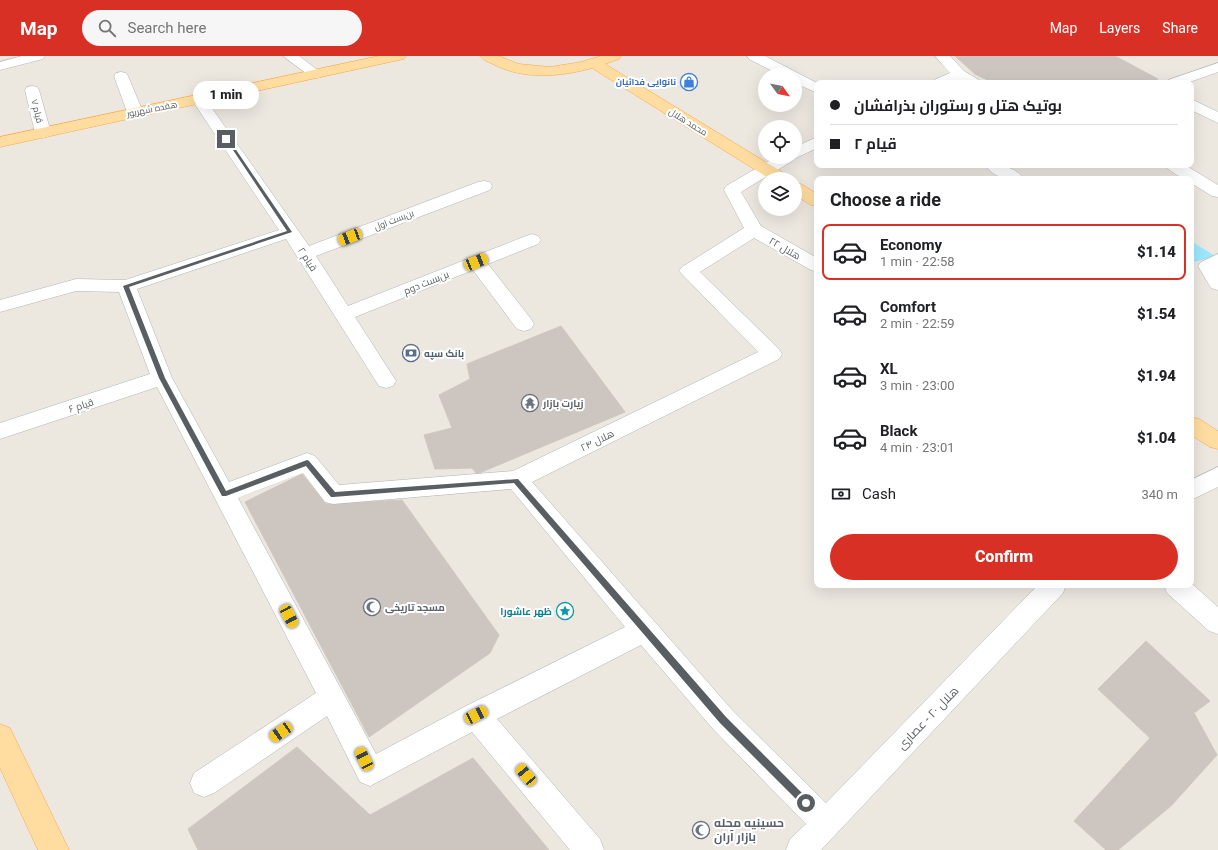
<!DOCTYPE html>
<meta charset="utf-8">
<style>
body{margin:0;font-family:Roboto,Cairo,sans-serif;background:#f6f6f6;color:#202124;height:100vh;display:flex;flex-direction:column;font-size:15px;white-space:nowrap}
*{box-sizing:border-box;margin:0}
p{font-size:13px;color:#757577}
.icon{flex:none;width:22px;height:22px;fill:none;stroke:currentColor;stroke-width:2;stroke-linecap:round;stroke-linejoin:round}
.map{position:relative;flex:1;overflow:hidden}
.sheet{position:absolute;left:814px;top:120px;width:380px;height:412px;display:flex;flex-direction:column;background:#fff;border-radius:8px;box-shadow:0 4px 16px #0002}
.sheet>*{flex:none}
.banner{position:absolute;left:814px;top:24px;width:380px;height:88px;border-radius:8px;box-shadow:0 4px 16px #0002;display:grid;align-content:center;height:88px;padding:0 16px;background:#fff}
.needle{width:26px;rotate:123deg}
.fabs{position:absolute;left:758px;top:12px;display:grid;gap:8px}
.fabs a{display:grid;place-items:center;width:44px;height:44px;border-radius:50%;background:#fff;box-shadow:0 4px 16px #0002;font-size:20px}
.end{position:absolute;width:18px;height:18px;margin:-9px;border:5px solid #585e61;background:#fff;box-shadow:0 0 0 2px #fff}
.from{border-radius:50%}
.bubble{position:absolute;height:28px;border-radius:14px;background:#fff;box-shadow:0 4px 16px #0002;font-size:13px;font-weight:800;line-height:28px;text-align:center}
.car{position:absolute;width:12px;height:24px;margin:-12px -6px;border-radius:5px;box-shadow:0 0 3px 1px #0007;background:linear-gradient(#f5c518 24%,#345 0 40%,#f5c518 0 76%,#345 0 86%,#f5c518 0)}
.banner b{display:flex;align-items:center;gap:14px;height:38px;font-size:15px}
.banner b+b{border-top:1px solid #e0e0e0}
.banner i{width:10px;height:10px;background:#202124}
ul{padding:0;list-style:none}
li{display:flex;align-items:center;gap:12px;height:56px;margin:0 8px 6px;padding:0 8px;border:2px solid transparent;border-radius:8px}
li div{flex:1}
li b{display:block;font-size:15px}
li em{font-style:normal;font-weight:800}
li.current{border-color:#d93025}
li>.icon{width:36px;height:36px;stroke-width:1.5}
h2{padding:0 16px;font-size:18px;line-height:48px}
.pay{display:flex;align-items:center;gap:10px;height:44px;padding:0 16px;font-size:15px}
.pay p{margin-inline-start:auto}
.primary-button{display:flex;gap:8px;margin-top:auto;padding:8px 16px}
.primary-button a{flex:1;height:46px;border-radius:24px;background:#d93025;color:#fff;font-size:16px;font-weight:800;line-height:46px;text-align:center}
header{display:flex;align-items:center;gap:24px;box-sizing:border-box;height:56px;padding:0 20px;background:#d93025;color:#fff}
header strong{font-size:19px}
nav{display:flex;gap:22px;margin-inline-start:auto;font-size:14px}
.search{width:280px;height:36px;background:#f6f6f6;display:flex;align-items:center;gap:10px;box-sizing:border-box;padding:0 14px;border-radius:22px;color:#757577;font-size:15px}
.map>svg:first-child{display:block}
</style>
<header>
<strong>Map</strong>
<div class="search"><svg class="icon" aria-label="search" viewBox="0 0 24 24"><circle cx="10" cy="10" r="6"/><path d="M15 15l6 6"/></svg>Search here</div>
<nav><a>Map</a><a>Layers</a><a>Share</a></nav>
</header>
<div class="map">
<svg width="1218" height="794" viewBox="0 0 1218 794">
<rect width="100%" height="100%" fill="#ece7df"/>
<path fill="#9ce8ff" d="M 1191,185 L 1215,200 L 1195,206 L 1191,203 Z"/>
<g fill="#ccc5c0" stroke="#d1c7bd">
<path d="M 955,0 L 1115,0 L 1158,23 L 1148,27 L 994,27 L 975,18 Z"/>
<path d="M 561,270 L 625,356 L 477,418 L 472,412 L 435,413 L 424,379 L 452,372 L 439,339 L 470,323 L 467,308 Z"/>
<path d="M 302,418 L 326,448 L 402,444 L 499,579 L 490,597 L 369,681 L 245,446 Z"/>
<path d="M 1146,585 L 1210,645 L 1194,657 L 1217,699 L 1171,750 L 1118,794 L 1106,794 L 1074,765 L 1150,682 L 1098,633 Z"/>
<path d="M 297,691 L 370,759 L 473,702 L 549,794 L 198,794 L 188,773 Z"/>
</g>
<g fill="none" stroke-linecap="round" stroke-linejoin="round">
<g stroke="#b0b4b8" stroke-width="1">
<g id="minor">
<path d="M 22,0 L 45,0 L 43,3 L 0,14 L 0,6 Z"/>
<path d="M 283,0 L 299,0 L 323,18 L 321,21 L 316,22 L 311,21 Z"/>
<path d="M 747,0 L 765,0 L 817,27 L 817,37 L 795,27 L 795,19 L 780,19 L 749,3 Z"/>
<path d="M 935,0 L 950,0 L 964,15 L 979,24 L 981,27 L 964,27 L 958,24 L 951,27 L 932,27 L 934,24 L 950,17 Z"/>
<path d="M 1218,7 L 1218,16 L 1187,27 L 1166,27 L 1168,24 Z"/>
<path d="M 121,16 L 126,17 L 128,20 L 143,56 L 140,59 L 135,61 L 130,59 L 127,56 L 114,20 L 116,17 Z"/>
<path d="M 32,30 L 37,31 L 39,34 L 51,77 L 49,80 L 43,82 L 37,80 L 35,77 L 25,34 L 27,31 Z"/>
<path d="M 199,40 L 204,41 L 309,190 L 478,126 L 484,125 L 490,126 L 492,130 L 490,134 L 316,200 L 348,250 L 526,180 L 532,178 L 538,180 L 541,184 L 538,188 L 488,208 L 531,263 L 534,268 L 531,273 L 524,275 L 517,273 L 473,214 L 355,261 L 396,325 L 393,330 L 386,332 L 379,330 L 286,183 L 137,233 L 172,322 L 229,426 L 307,397 L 315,400 L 339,429 L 513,415 L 758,296 L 679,215 L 682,211 L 744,172 L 724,134 L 726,130 L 776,101 L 795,101 L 795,91 L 817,81 L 817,92 L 796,102 L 794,104 L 741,136 L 761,170 L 817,202 L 817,216 L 811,214 L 754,182 L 700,216 L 779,293 L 782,298 L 779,303 L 532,426 L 733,655 L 826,747 L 1038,529 L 1066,529 L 1063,537 L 821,794 L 786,794 L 790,783 L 806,768 L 713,673 L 641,589 L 497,663 L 600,783 L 604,794 L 570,794 L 472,676 L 370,730 L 360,726 L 327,660 L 214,737 L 204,741 L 194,737 L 190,727 L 194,717 L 316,637 L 157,331 L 0,383 L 0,367 L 150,318 L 119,236 L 76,235 L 0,256 L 0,244 L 76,223 L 125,224 L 279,174 L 192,44 L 194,41 ZM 303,417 L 325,446 L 333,448 L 511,433 L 625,571 L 466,650 L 376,698 L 238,442 Z"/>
<path d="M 1191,43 L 1218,56 L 1218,67 L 1191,54 Z"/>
<path d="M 985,109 C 999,109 1015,110 1024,123 C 1009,123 994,123 985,109 Z"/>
<path d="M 1165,109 L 1185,109 L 1218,129 L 1218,141 L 1212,140 L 1191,127 L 1191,123 C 1182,123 1170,116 1165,109 Z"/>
<path d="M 1218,198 L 1218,234 L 1211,232 L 1198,210 L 1201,206 Z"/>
<path d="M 1218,411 L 1218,431 L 1191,444 L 1191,424 Z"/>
<path d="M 1191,527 L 1218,551 L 1218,578 L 1209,575 L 1167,537 L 1164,529 L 1191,529 Z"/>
</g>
</g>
<g stroke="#faa54a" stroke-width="1">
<g id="major">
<path d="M 379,0 L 406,0 L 404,3 L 399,4 L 0,91 L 0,81 Z"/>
<path d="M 480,0 L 498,0 L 519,8 L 550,11 L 581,6 L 601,0 L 621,0 L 619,3 L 605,8 L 787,119 L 789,123 L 770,123 L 592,12 C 561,21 522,24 493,8 C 488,6 483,4 480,0 Z"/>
<path d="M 795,127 L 801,128 L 817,138 L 817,150 L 811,149 L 795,139 Z"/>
<path d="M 1191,361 L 1199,363 L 1218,375 L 1218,393 L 1210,391 L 1191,379 Z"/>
<path d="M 0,668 L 10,672 L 69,794 L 38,794 L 0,712 Z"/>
</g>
</g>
<use href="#minor" fill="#fff" fill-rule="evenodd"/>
<use href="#major" fill="#ffdda1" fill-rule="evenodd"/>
</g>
<path fill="#585e61" d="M 225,82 L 228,82 L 292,176 L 129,231 L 165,322 L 226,435 L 307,404 L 309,405 L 335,436 L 518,423 L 726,661 L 809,744 L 810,747 L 809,750 L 806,751 L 803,750 L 720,667 L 514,427 L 333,441 L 331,441 L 306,410 L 226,440 L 222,440 L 159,322 L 123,230 L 287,175 Z"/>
<defs>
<g id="shop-ring" transform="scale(0.9)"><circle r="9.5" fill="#fff" stroke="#3f7fe0" stroke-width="1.5"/><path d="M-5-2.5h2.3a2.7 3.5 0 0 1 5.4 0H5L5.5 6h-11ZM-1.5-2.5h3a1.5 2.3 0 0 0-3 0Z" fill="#3f7fe0"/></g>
<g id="bank-ring" transform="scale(0.9)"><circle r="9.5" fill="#fff" stroke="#5c6f8a" stroke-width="1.5"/><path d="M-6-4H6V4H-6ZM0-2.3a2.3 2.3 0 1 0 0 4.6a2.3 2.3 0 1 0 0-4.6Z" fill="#5c6f8a"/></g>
<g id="temple-ring" transform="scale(0.9)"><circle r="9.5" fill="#fff" stroke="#6b7280" stroke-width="1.5"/><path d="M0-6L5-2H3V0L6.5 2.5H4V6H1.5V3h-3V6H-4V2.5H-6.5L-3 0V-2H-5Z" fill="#6b7280"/></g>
<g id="mosque-ring" transform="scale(0.9)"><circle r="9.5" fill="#fff" stroke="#6b7280" stroke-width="1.5"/><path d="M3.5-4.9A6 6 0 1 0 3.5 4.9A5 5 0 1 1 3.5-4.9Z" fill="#6b7280"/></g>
<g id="sight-ring" transform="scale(0.9)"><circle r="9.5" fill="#fff" stroke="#0f9aa8" stroke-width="1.5"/><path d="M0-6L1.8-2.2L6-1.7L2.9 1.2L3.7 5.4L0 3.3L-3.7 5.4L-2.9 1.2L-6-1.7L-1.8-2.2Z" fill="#0f9aa8"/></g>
</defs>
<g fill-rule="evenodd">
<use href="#shop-ring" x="689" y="26"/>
<use href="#bank-ring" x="411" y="297"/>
<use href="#temple-ring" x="530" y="347"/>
<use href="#mosque-ring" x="372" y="551"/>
<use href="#sight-ring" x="565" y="555"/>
<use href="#mosque-ring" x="701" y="774"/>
</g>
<g text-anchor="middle" stroke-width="4" stroke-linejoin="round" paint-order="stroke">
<g font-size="9" font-weight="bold" fill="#366cbe" stroke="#fff" text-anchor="end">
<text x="676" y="29">نانوایی فدائیان</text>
</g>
<g font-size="9" fill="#585e61" stroke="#fff">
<text transform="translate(152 53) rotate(-11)" y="3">هفده شهریور</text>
<text transform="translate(37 55) rotate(76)" y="3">قیام ۷</text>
<text transform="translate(688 66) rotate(32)" y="3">محمد هلال</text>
<text transform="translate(394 164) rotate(-21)" y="3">بن‌بست اول</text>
</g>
<g font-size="10" fill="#585e61" stroke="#fff">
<text transform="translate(785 192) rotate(30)" y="4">هلال ۲۲</text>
<text transform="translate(308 203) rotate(57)" y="4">قیام ۲</text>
<text transform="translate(426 226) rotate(-22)" y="4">بن‌بست دوم</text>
<text transform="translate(81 349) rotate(-18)" y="4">قیام ۶</text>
<text transform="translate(597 384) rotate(-26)" y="4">هلال ۲۴</text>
</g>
<g font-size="10" font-weight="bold" fill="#4e5e75" stroke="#fff" text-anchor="start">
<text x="424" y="301">بانک سپه</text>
</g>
<g font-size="10" font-weight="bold" fill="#5b616d" stroke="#fff" text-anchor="start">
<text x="543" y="351">زیارت بازار</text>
<text x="385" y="555">مسجد تاریخی</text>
</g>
<g font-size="10" font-weight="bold" fill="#0d838f" stroke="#fff" text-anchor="end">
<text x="552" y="559">ظهر عاشورا</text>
</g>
<g font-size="12" fill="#585e61" stroke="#fff">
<text transform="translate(928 662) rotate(-46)" y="4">هلال ۲۰ - عصاری</text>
</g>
<g font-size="12" font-weight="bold" fill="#5b616d" stroke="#fff" text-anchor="start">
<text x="714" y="771">حسینیه محله<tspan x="714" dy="14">بازار آران</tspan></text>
</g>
</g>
</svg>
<div class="fabs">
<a><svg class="needle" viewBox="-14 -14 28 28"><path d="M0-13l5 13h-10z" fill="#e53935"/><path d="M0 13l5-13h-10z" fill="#757577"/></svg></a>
<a><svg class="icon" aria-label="locate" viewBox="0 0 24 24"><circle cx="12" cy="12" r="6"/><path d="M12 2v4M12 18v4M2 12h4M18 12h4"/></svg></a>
<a><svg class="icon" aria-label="layers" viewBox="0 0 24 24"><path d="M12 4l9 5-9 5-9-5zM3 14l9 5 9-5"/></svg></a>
</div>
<i class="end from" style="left:806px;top:747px"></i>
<i class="end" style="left:226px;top:83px"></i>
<div class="bubble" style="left:193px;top:25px;width:66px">1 min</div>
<i class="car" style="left:350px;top:181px;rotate:249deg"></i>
<i class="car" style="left:476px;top:206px;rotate:68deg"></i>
<i class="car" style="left:289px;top:560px;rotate:152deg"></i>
<i class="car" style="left:476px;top:659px;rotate:63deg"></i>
<i class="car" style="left:281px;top:676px;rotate:236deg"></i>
<i class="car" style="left:364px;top:703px;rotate:333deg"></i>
<i class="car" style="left:526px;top:719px;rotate:320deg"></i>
<div class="banner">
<b><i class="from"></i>بوتیک هتل و رستوران بذرافشان</b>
<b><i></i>قیام ۲</b>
</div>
<section class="sheet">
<h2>Choose a ride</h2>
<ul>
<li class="current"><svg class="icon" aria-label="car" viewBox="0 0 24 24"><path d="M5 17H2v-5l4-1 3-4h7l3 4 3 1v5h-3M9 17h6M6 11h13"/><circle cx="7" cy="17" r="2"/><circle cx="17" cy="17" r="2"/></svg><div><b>Economy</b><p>1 min · 22:58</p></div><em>$1.14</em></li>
<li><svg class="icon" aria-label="car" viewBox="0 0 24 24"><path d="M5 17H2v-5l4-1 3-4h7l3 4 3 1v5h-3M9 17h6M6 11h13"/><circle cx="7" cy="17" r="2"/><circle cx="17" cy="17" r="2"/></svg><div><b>Comfort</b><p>2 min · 22:59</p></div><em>$1.54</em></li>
<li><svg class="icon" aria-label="car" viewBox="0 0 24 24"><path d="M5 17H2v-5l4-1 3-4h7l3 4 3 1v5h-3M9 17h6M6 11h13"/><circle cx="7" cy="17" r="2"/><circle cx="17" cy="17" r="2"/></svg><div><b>XL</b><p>3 min · 23:00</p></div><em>$1.94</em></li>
<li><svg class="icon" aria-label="car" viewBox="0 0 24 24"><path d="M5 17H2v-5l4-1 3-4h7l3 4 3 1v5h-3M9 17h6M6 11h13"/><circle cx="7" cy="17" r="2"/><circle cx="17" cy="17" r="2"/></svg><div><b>Black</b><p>4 min · 23:01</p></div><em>$1.04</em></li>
</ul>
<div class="pay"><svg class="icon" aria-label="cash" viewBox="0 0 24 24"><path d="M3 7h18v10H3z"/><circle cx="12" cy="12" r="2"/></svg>Cash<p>340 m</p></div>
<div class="primary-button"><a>Confirm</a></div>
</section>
</div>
